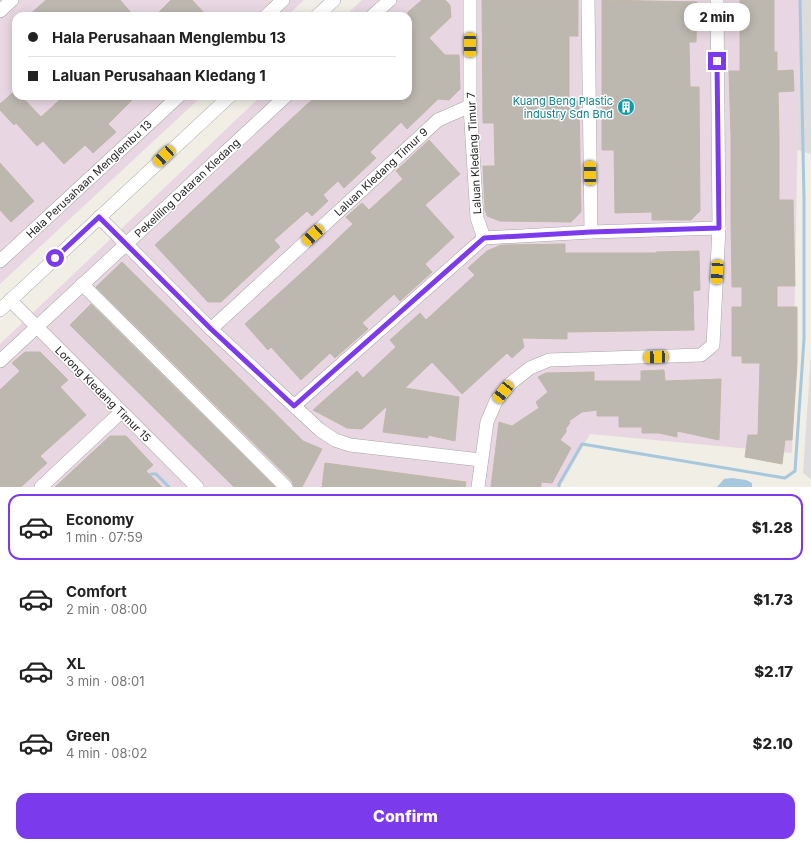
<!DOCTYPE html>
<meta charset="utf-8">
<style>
body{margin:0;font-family:Inter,sans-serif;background:#f2f2f2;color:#222;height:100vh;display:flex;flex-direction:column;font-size:15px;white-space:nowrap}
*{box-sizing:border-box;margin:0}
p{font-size:13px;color:#767676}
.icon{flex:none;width:22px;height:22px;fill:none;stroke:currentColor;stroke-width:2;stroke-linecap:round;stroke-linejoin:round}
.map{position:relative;height:487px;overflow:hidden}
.panel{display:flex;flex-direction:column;background:#fff;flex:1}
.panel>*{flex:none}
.hud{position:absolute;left:12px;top:12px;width:400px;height:88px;border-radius:12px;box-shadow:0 2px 10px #0003;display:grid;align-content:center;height:88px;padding:0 16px;background:#fff}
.end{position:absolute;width:18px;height:18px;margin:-9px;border:5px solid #7c3aed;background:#fff;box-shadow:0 0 0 2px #fff}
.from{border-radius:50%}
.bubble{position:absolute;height:28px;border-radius:12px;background:#fff;box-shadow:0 2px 10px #0003;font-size:13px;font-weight:800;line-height:28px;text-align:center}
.car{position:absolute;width:12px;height:24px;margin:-12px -6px;border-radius:5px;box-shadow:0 0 3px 1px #0007;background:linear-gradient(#f5c518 24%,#345 0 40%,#f5c518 0 76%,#345 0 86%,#f5c518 0)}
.hud b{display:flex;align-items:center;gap:14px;height:38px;font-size:15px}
.hud b+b{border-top:1px solid #e0e0e0}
.hud i{width:10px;height:10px;background:#222}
ul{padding:7px 0 0;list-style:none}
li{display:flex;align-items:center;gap:12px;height:66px;margin:0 8px 6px;padding:0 8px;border:2px solid transparent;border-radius:12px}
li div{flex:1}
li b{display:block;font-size:15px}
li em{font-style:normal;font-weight:800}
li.current{border-color:#7c3aed}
li>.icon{width:36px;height:36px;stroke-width:1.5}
.button{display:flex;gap:8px;margin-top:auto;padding:8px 16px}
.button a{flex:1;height:46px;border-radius:12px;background:#7c3aed;color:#fff;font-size:16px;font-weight:800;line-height:46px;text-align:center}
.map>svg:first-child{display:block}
</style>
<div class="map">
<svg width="811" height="487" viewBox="0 0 811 487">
<rect width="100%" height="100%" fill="#f0eee5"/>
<g fill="#dddcdc">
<path d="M 800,0 L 811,0 L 811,154 L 797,150 Z"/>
<path d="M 811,354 L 811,479 L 803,473 Z"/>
</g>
<g fill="#e8d7e2">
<path d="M 0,0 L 304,0 L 287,16 L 16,16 L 16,96 L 202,96 L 0,284 Z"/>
<path d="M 362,0 L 800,0 L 792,453 L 590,434 L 560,487 L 0,487 L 0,344 L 261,96 L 408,96 L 408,16 L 345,16 Z"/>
</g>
<path fill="#a7c7dc" d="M 732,478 L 746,480 L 752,483 L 752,487 L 717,487 L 724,479 Z"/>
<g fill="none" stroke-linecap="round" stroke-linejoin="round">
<g stroke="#a7c7dc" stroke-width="3">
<path d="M 147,478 L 151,474 L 156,474 L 169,487"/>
<path d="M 559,487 L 559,484 L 582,444 L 785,478 L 795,471 L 804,339 L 804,199 L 800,0"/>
</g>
</g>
<g fill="#bcb7af" stroke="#c1b7a8">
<path d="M 46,0 L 120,0 L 134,16 L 28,16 Z"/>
<path d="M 171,0 L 192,0 L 207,16 L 155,16 Z"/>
<path d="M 422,0 L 445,0 L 450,5 L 451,17 L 429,38 L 445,55 L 459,55 L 460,89 L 449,100 L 438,99 L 407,129 L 401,122 L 370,152 L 376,158 L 344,188 L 338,181 L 323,195 L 328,201 L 312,216 L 307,211 L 274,240 L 280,247 L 221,302 L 208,302 L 155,245 L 316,96 L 408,96 L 408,12 Z"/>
<path d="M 482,0 L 578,0 L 578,36 L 569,36 L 569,101 L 579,101 L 581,212 L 571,222 L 500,221 L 487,216 L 485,210 L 483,166 L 495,166 L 494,123 L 483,123 Z"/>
<path d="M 602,0 L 697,2 L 696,42 L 689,42 L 690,87 L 699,87 L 700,211 L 691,220 L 652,220 L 652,212 L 615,213 L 614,150 L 602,150 Z"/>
<path d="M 740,0 L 774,0 L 774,52 L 777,52 L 777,71 L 793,70 L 794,91 L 778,92 L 779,134 L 779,200 L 793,200 L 795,286 L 777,286 L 777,307 L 797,307 L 797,363 L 792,440 L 785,440 L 782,464 L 745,457 L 748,435 L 758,435 L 760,363 L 742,363 L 742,356 L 732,356 L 732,307 L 742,307 L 742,287 L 732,287 L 731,222 L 731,136 L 729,71 L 740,71 Z"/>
<path d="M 16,90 L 16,96 L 21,96 L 41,117 L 64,96 L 136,96 L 108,124 L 116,132 L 93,153 L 85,145 L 64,164 L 43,141 L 37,146 L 16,123 L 14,125 L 0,110 L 0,104 Z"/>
<path d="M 429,140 L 460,174 L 425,205 L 454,237 L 425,264 L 432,272 L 400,301 L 394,294 L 362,323 L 368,329 L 335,358 L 330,353 L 301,380 L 271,347 L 268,350 L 245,324 L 309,266 L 353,224 L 346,217 L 362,203 L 369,210 L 403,179 L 396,171 Z"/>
<path d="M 0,163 L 34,201 L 11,222 L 0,210 Z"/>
<path d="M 565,244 L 565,253 L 656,253 L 656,252 L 699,251 L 700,290 L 693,291 L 694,330 L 567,332 L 567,339 L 522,338 L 524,347 L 512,358 L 507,353 L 462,394 L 432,362 L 405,388 L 459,397 L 455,441 L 428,435 L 428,438 L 383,432 L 387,406 L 362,429 L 347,428 L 313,410 L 357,371 L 363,378 L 396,347 L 390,340 L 420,313 L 426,320 L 475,275 L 468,268 L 487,251 L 501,245 Z"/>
<path d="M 122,262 L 303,441 L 322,449 L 302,487 L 294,487 L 292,481 L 96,287 Z"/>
<path d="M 91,304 L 275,487 L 234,487 L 70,325 Z"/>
<path d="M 25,352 L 40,352 L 68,380 L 60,387 L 86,415 L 40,456 L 47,463 L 21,487 L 0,487 L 0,390 L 20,371 L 12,363 Z"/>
<path d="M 664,370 L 665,381 L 721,379 L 719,440 L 677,431 L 677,437 L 659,433 L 642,433 L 642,427 L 619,427 L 619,416 L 597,416 L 597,410 L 582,412 L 569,421 L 570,423 L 566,428 L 566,432 L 560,440 L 571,448 L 552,483 L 541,482 L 541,487 L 491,487 L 499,422 L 512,426 L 539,408 L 536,402 L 548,392 L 538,377 L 546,373 L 594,372 L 594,381 L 641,381 L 641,371 Z"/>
<path d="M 110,436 L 126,436 L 153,465 L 146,471 L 162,487 L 55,487 Z"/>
<path d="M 325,463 L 466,482 L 465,487 L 322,487 Z"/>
</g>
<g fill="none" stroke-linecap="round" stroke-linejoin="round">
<g stroke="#a6a6a6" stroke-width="14">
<g id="minor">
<path d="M 470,0 L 470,106 L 477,218 L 484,238 L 591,232 L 719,228"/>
<path d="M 588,0 L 591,232"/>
<path d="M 0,11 L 12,0"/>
<path d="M 266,16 L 283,0"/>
<path d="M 317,16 L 334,0"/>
<path d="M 372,16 L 390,0"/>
<path d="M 99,217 L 211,329 L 320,430 L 335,440 L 350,445 L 481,460"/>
<path d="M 0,261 L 179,96"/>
<path d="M 82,284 L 286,487"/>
<path d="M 10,300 L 197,487"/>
<path d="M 0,310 L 230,96"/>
<path d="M 211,329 L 438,120 L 470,106"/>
<path d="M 0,361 L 286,96"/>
<path d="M 294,406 L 484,238"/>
<path d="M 41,487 L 121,412"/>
<path d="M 478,487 L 487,422 L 496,401 L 511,383 L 530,368 L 549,360 L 701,355 L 713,345 L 719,228 L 717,0"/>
</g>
</g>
<use href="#minor" stroke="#fff" stroke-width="13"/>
</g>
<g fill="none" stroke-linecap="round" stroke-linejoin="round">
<path stroke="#7c3aed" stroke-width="5" d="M 55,258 L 99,217 L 211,329 L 294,406 L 484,238 L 591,232 L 719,228 L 717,61"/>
</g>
<defs>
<g id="building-disc" transform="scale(0.9)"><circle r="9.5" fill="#0f9aa8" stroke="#fff"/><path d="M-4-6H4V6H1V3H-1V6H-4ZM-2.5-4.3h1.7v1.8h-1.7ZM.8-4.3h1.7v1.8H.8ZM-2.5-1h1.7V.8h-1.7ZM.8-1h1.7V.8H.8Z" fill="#fff"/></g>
</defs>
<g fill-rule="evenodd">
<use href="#building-disc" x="626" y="107"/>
</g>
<g text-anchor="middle" stroke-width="3" stroke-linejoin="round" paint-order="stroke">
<g font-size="11" fill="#0d838f" stroke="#fff" text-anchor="end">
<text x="613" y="105">Kuang Beng Plastic<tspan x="613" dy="13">industry Sdn Bhd</tspan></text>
</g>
<g font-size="11" fill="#1f1f1f" stroke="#fff">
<text transform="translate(474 153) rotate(-93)" y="4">Laluan Kledang Timur 7</text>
<text transform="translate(381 172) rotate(-43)" y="4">Laluan Kledang Timur 9</text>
<text transform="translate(89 179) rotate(-43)" y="4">Hala Perusahaan Menglembu 13</text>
<text transform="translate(187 188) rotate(-43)" y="4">Pekeliling Dataran Kledang</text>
<text transform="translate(103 394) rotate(45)" y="4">Lorong Kledang Timur 15</text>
</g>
</g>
</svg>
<i class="end from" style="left:55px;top:258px"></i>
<i class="end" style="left:717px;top:61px"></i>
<div class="bubble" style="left:684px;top:3px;width:66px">2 min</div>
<i class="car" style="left:470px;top:45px;rotate:180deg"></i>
<i class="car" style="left:164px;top:156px;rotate:227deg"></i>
<i class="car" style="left:590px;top:173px;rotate:359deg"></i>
<i class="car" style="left:313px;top:235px;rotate:227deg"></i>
<i class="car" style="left:717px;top:272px;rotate:183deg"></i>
<i class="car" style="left:656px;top:357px;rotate:268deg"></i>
<i class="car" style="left:503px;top:392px;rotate:218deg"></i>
<div class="hud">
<b><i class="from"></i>Hala Perusahaan Menglembu 13</b>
<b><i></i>Laluan Perusahaan Kledang 1</b>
</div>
</div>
<section class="panel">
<ul>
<li class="current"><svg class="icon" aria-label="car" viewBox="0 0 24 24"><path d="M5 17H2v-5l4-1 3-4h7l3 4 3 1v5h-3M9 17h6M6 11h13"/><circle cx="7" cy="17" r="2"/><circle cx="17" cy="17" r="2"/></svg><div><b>Economy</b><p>1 min · 07:59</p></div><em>$1.28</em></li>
<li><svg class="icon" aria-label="car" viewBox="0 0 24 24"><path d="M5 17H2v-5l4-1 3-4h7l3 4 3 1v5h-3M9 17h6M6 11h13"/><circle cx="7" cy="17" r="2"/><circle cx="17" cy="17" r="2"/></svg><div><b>Comfort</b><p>2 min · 08:00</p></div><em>$1.73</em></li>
<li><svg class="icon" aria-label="car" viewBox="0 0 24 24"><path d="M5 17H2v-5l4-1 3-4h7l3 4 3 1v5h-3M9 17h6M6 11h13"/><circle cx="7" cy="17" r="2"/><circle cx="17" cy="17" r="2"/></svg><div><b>XL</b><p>3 min · 08:01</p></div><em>$2.17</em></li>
<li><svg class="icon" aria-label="car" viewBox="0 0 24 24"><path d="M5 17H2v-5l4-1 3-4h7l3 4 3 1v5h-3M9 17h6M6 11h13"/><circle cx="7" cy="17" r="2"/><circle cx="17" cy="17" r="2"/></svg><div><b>Green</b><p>4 min · 08:02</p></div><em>$2.10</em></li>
</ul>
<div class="button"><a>Confirm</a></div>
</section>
